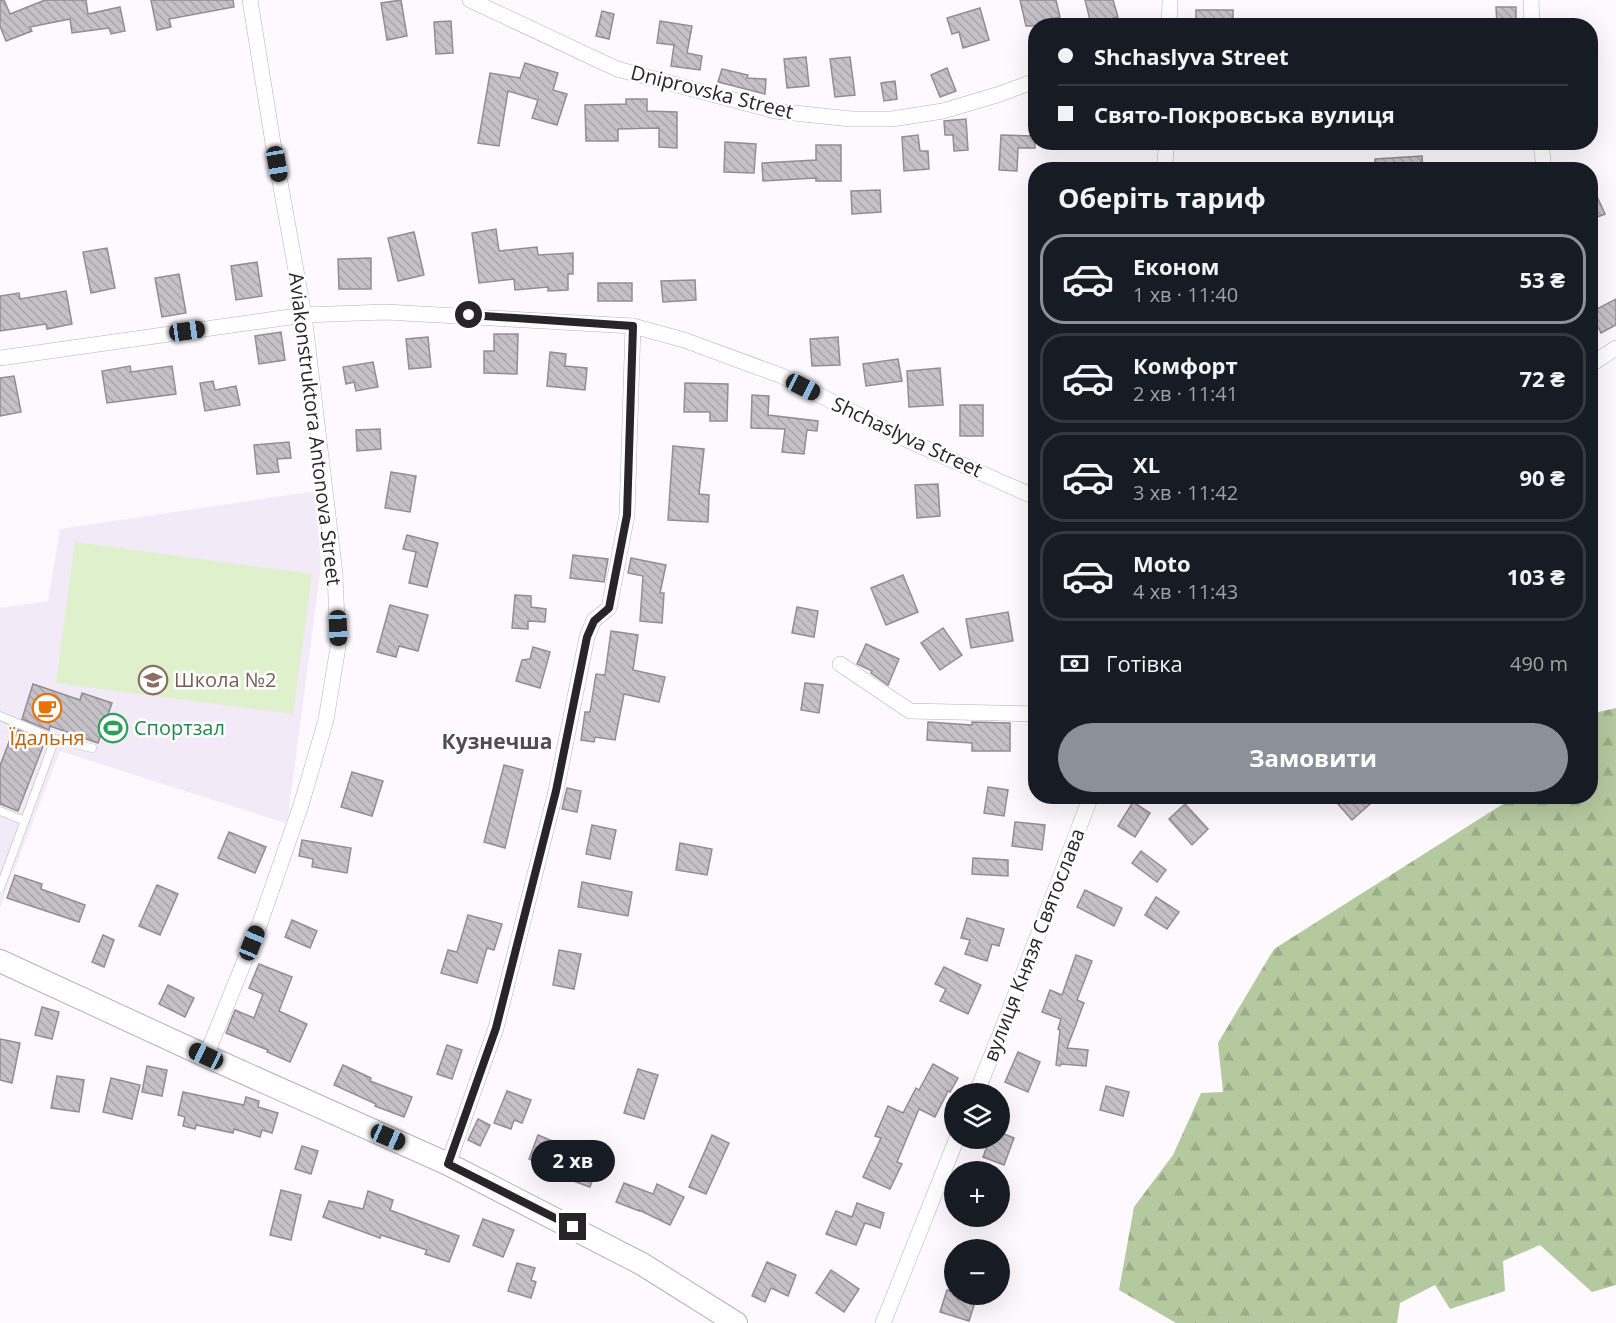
<!DOCTYPE html>
<html lang="uk">
<meta charset="utf-8">
<style>
body{margin:0;font-family:"Open Sans",sans-serif;background:#20242c;color:#f1f3f6;height:100vh;display:flex;flex-direction:column;font-size:22px;white-space:nowrap}
*{box-sizing:border-box;margin:0}
p{font-size:20px;color:#9ea1a6}
.icon{flex:none;width:33px;height:33px;fill:none;stroke:currentColor;stroke-width:2;stroke-linecap:round;stroke-linejoin:round}
.map{position:relative;flex:1;overflow:hidden}
.panel{position:absolute;left:1028px;top:162px;width:570px;height:642px;display:flex;flex-direction:column;background:#171b24;border-radius:24px;box-shadow:0 6px 24px #0002}
.panel>*{flex:none}
.top-card{position:absolute;left:1028px;top:18px;width:570px;height:132px;border-radius:24px;box-shadow:0 6px 24px #0002;display:grid;align-content:center;height:132px;padding:0 30px;background:#171b24}
.fabs{position:absolute;left:944px;top:1083px;display:grid;gap:12px}
.fabs a{display:grid;place-items:center;width:66px;height:66px;border-radius:50%;background:#171b24;box-shadow:0 6px 24px #0002;font-size:30px}
.end{position:absolute;width:27px;height:27px;margin:-14px;border:8px solid #272527;background:#fff;box-shadow:0 0 0 3px #fff}
.from{border-radius:50%}
.bubble{position:absolute;height:42px;border-radius:21px;background:#171b24;box-shadow:0 6px 24px #0002;font-size:20px;font-weight:700;line-height:42px;text-align:center}
.car{position:absolute;width:18px;height:36px;margin:-18px -9px;border-radius:8px;box-shadow:0 0 4px 2px #0007;background:linear-gradient(#222 24%,#8ab4d8 0 40%,#222 0 76%,#8ab4d8 0 86%,#222 0)}
.top-card b{display:flex;align-items:center;gap:21px;height:57px;font-size:22px}
.top-card b+b{border-top:2px solid #363941}
.top-card i{width:15px;height:15px;background:#f1f3f6}
ul{padding:0;list-style:none}
li{display:flex;align-items:center;gap:18px;height:90px;margin:0 12px 9px;padding:0 18px;border:3px solid #363941;border-radius:24px}
li div{flex:1}
li b{display:block;font-size:22px}
li em{font-style:normal;font-weight:700}
li.active{border-color:#8c9099}
li>.icon{width:54px;height:54px;stroke-width:1.5}
h2{padding:0 30px;font-size:27px;line-height:72px}
.pay{display:flex;align-items:center;gap:15px;height:66px;padding:0 30px;font-size:22px}
.pay p{margin-inline-start:auto}
.action{display:flex;gap:12px;margin-top:auto;padding:12px 30px}
.action a{flex:1;height:69px;border-radius:36px;background:#8c9099;color:#fff;font-size:24px;font-weight:700;line-height:69px;text-align:center}
.map>svg:first-child{display:block}
</style>
<div class="map">
<svg width="1616" height="1323" viewBox="0 0 1616 1323">
<defs>
<pattern id="forest-firs" width="22" height="20" patternUnits="userSpaceOnUse" patternTransform="scale(1.5)"><rect width="22" height="20" fill="#b5c99f"/><path d="M5 1l3.5 6h-7zM16 11l3.5 6h-7z" fill="#9cac89"/></pattern>
<pattern id="building-back-hatch" width="6" height="6" patternUnits="userSpaceOnUse" patternTransform="scale(1.5)"><rect width="6" height="6" fill="#c5c1c7"/><path d="M-1 5l2 2M0 0l6 6M5-1l2 2" fill="none" stroke="#a9a6ab"/></pattern>
</defs>
<rect width="100%" height="100%" fill="#fdf9ff"/>
<path fill="#f2eaf7" d="M 316,491 L 321,566 L 288,817 L 285,823 L 60,751 L 0,908 L 0,608 L 48,601 L 60,529 Z"/>
<path fill="#dff0cd" d="M 75,542 L 312,574 L 293,714 L 56,683 Z"/>
<path fill="url(#forest-firs)" d="M 1616,708 L 1616,1285 L 1592,1292 L 1540,1245 L 1503,1261 L 1505,1291 L 1450,1309 L 1435,1285 L 1400,1303 L 1397,1323 L 1176,1323 L 1119,1290 L 1134,1207 L 1173,1155 L 1201,1093 L 1223,1092 L 1218,1043 L 1274,949 L 1514,797 L 1590,796 L 1590,714 Z"/>
<g fill="url(#building-back-hatch)" stroke="#918d92" stroke-width="1.5">
<path d="M 0,0 L 4,0 L 10,14 L 45,0 L 86,0 L 88,14 L 120,7 L 125,31 L 111,34 L 109,28 L 72,33 L 70,19 L 30,27 L 32,31 L 6,41 L 0,26 Z"/>
<path d="M 151,0 L 233,0 L 234,7 L 169,19 L 171,27 L 157,30 Z"/>
<path d="M 401,0 L 407,36 L 387,40 L 381,3 Z"/>
<path d="M 1020,0 L 1056,0 L 1060,17 L 1044,21 L 1045,26 L 1026,26 Z"/>
<path d="M 1085,0 L 1113,0 L 1118,17 L 1091,24 Z"/>
<path d="M 1496,7 L 1516,7 L 1516,26 L 1497,26 Z"/>
<path d="M 980,8 L 989,40 L 963,48 L 959,32 L 952,34 L 947,18 Z"/>
<rect x="1196" y="10" width="37" height="16"/>
<path d="M 602,11 L 614,14 L 609,39 L 596,36 Z"/>
<path d="M 451,21 L 453,53 L 436,54 L 434,22 Z"/>
<path d="M 660,21 L 692,26 L 687,53 L 702,56 L 700,70 L 671,66 L 674,45 L 657,43 Z"/>
<path d="M 806,57 L 809,86 L 787,88 L 784,59 Z"/>
<path d="M 850,57 L 855,95 L 835,97 L 830,59 Z"/>
<path d="M 525,63 L 558,73 L 553,90 L 567,94 L 557,125 L 532,118 L 538,100 L 508,91 L 499,146 L 478,143 L 490,73 L 520,78 Z"/>
<path d="M 947,68 L 956,91 L 940,97 L 931,75 Z"/>
<path d="M 722,69 L 748,75 L 747,78 L 766,79 L 765,94 L 718,82 Z"/>
<path d="M 895,81 L 897,99 L 884,101 L 881,83 Z"/>
<path d="M 626,99 L 647,99 L 647,111 L 677,112 L 677,148 L 659,147 L 659,128 L 618,129 L 618,141 L 586,141 L 585,105 L 626,104 Z"/>
<path d="M 966,119 L 968,150 L 954,151 L 953,135 L 945,135 L 944,121 Z"/>
<path d="M 918,135 L 920,151 L 928,151 L 929,169 L 904,171 L 902,137 Z"/>
<path d="M 1001,135 L 1035,136 L 1035,148 L 1018,148 L 1017,171 L 999,170 Z"/>
<path d="M 725,142 L 756,144 L 754,173 L 724,172 Z"/>
<path d="M 816,145 L 841,145 L 841,181 L 816,181 L 816,178 L 763,181 L 762,163 L 816,160 Z"/>
<path d="M 1422,156 L 1423,170 L 1375,170 L 1375,159 Z"/>
<path d="M 1590,181 L 1605,214 L 1590,220 Z"/>
<path d="M 880,190 L 881,212 L 852,214 L 851,191 Z"/>
<path d="M 496,229 L 499,251 L 537,247 L 538,255 L 573,253 L 573,274 L 568,274 L 568,290 L 548,291 L 548,287 L 515,290 L 514,279 L 479,283 L 472,233 Z"/>
<path d="M 414,232 L 424,275 L 398,281 L 388,238 Z"/>
<path d="M 107,248 L 115,288 L 91,293 L 83,252 Z"/>
<path d="M 371,258 L 371,289 L 339,289 L 338,259 Z"/>
<path d="M 257,262 L 262,296 L 236,300 L 231,266 Z"/>
<path d="M 179,274 L 186,313 L 162,317 L 155,278 Z"/>
<path d="M 695,280 L 696,300 L 663,302 L 661,281 Z"/>
<rect x="598" y="283" width="34" height="18"/>
<path d="M 66,291 L 72,324 L 47,329 L 46,324 L 0,331 L 0,296 L 19,293 L 20,299 Z"/>
<path d="M 1616,299 L 1616,325 L 1601,333 L 1591,312 Z"/>
<path d="M 281,332 L 285,360 L 259,364 L 255,336 Z"/>
<path d="M 494,334 L 518,334 L 517,374 L 484,373 L 484,351 L 494,351 Z"/>
<path d="M 428,337 L 431,367 L 409,369 L 406,339 Z"/>
<path d="M 838,337 L 840,365 L 812,366 L 810,339 Z"/>
<path d="M 550,352 L 566,354 L 565,366 L 587,368 L 585,390 L 547,386 Z"/>
<path d="M 898,359 L 902,381 L 866,386 L 863,364 Z"/>
<path d="M 373,362 L 378,387 L 356,391 L 354,382 L 346,384 L 343,367 Z"/>
<path d="M 130,366 L 131,372 L 172,366 L 176,394 L 107,403 L 102,371 Z"/>
<path d="M 940,368 L 943,405 L 909,407 L 907,371 Z"/>
<path d="M 14,376 L 21,412 L 0,416 L 0,378 Z"/>
<path d="M 213,381 L 215,390 L 236,386 L 240,405 L 205,411 L 200,383 Z"/>
<path d="M 685,383 L 728,384 L 727,421 L 710,421 L 710,412 L 684,412 Z"/>
<path d="M 752,395 L 769,396 L 768,415 L 818,421 L 817,431 L 807,430 L 804,454 L 782,452 L 785,429 L 751,428 Z"/>
<rect x="960" y="405" width="23" height="31"/>
<path d="M 380,429 L 381,449 L 357,451 L 356,430 Z"/>
<path d="M 289,442 L 291,458 L 277,459 L 279,472 L 257,474 L 254,445 Z"/>
<path d="M 673,446 L 704,449 L 699,494 L 709,495 L 708,522 L 668,520 Z"/>
<path d="M 391,472 L 416,476 L 410,512 L 385,508 Z"/>
<path d="M 938,484 L 940,516 L 917,518 L 915,485 Z"/>
<path d="M 407,535 L 438,543 L 427,587 L 409,583 L 416,552 L 403,549 Z"/>
<path d="M 573,555 L 608,559 L 604,582 L 570,578 Z"/>
<path d="M 631,558 L 666,565 L 660,593 L 664,593 L 662,623 L 640,621 L 643,576 L 628,573 Z"/>
<path d="M 903,575 L 918,612 L 886,625 L 871,588 Z"/>
<path d="M 515,595 L 531,596 L 531,607 L 546,609 L 545,622 L 528,621 L 528,629 L 512,628 Z"/>
<path d="M 390,605 L 428,615 L 418,651 L 399,646 L 396,657 L 377,652 Z"/>
<path d="M 797,607 L 818,611 L 814,637 L 792,633 Z"/>
<path d="M 1008,612 L 1013,641 L 971,648 L 966,619 Z"/>
<path d="M 943,628 L 962,655 L 940,670 L 921,643 Z"/>
<path d="M 611,631 L 638,635 L 633,670 L 665,677 L 659,702 L 624,694 L 615,740 L 595,737 L 594,742 L 581,740 L 585,712 L 590,712 L 596,674 L 605,675 Z"/>
<path d="M 866,644 L 899,659 L 888,685 L 871,673 L 872,671 L 857,664 Z"/>
<path d="M 533,647 L 550,652 L 540,688 L 516,681 L 522,660 L 530,659 Z"/>
<path d="M 805,683 L 823,685 L 819,713 L 801,710 Z"/>
<path d="M 33,684 L 80,700 L 82,693 L 112,703 L 98,743 L 50,726 L 49,730 L 22,719 Z"/>
<path d="M 928,722 L 972,725 L 972,722 L 1010,723 L 1010,751 L 972,751 L 972,743 L 927,740 Z"/>
<path d="M 18,730 L 45,741 L 18,811 L 0,804 L 0,766 L 12,734 L 16,736 Z"/>
<path d="M 504,765 L 523,770 L 505,848 L 484,842 Z"/>
<path d="M 352,772 L 383,781 L 372,816 L 341,807 Z"/>
<path d="M 988,787 L 1008,790 L 1004,816 L 984,813 Z"/>
<path d="M 567,788 L 581,791 L 577,812 L 562,809 Z"/>
<path d="M 1331,796 L 1379,796 L 1352,820 Z"/>
<path d="M 1133,802 L 1150,813 L 1135,837 L 1118,826 Z"/>
<path d="M 1185,804 L 1208,829 L 1192,845 L 1169,819 Z"/>
<path d="M 1015,822 L 1045,825 L 1042,850 L 1012,846 Z"/>
<path d="M 592,825 L 616,830 L 610,859 L 586,854 Z"/>
<path d="M 229,832 L 266,847 L 255,873 L 218,858 Z"/>
<path d="M 302,840 L 351,848 L 347,873 L 312,867 L 313,859 L 299,856 Z"/>
<path d="M 680,843 L 712,849 L 707,875 L 676,870 Z"/>
<path d="M 1141,851 L 1166,870 L 1157,882 L 1132,863 Z"/>
<path d="M 973,858 L 1008,860 L 1008,876 L 972,874 Z"/>
<path d="M 15,875 L 42,884 L 41,889 L 85,905 L 79,922 L 7,898 Z"/>
<path d="M 582,882 L 632,892 L 628,916 L 578,907 Z"/>
<path d="M 157,885 L 178,894 L 160,935 L 139,926 Z"/>
<path d="M 1085,890 L 1122,908 L 1114,926 L 1077,907 Z"/>
<path d="M 1156,897 L 1179,912 L 1167,929 L 1145,915 Z"/>
<path d="M 468,915 L 502,924 L 494,950 L 487,948 L 477,983 L 441,973 L 448,950 L 457,952 Z"/>
<path d="M 967,918 L 1004,929 L 999,946 L 992,944 L 987,961 L 965,954 L 970,940 L 961,938 Z"/>
<path d="M 292,920 L 317,931 L 310,948 L 285,937 Z"/>
<path d="M 103,935 L 114,940 L 104,967 L 92,962 Z"/>
<path d="M 559,950 L 581,954 L 574,989 L 553,985 Z"/>
<path d="M 1076,955 L 1092,961 L 1077,1000 L 1084,1003 L 1067,1048 L 1088,1050 L 1086,1066 L 1061,1064 L 1060,1066 L 1056,1065 L 1060,1030 L 1058,1029 L 1061,1019 L 1042,1012 L 1050,990 L 1062,995 Z"/>
<path d="M 259,964 L 292,977 L 279,1011 L 307,1024 L 290,1062 L 267,1052 L 268,1050 L 226,1033 L 235,1010 L 254,1018 L 263,994 L 249,988 Z"/>
<path d="M 944,967 L 981,985 L 968,1014 L 940,1001 L 946,989 L 935,984 Z"/>
<path d="M 168,985 L 194,998 L 185,1017 L 159,1004 Z"/>
<path d="M 42,1007 L 59,1012 L 52,1039 L 35,1035 Z"/>
<path d="M 0,1039 L 20,1043 L 12,1083 L 0,1080 Z"/>
<path d="M 447,1045 L 462,1050 L 452,1079 L 437,1074 Z"/>
<path d="M 1018,1052 L 1040,1062 L 1028,1092 L 1005,1082 Z"/>
<path d="M 933,1064 L 958,1078 L 950,1092 L 948,1091 L 935,1117 L 919,1109 L 897,1162 L 902,1164 L 890,1189 L 863,1177 L 881,1138 L 875,1136 L 888,1106 L 903,1113 L 916,1088 L 919,1090 Z"/>
<path d="M 343,1065 L 371,1078 L 370,1081 L 412,1097 L 404,1117 L 375,1106 L 376,1104 L 334,1085 Z"/>
<path d="M 147,1066 L 167,1070 L 162,1096 L 142,1092 Z"/>
<path d="M 638,1069 L 658,1075 L 644,1119 L 624,1113 Z"/>
<path d="M 57,1076 L 84,1080 L 79,1112 L 51,1108 Z"/>
<path d="M 111,1078 L 140,1085 L 132,1119 L 103,1112 Z"/>
<path d="M 1106,1086 L 1129,1092 L 1123,1116 L 1100,1110 Z"/>
<path d="M 507,1091 L 531,1100 L 522,1123 L 514,1120 L 511,1129 L 494,1123 Z"/>
<path d="M 183,1092 L 244,1105 L 246,1097 L 259,1101 L 258,1107 L 278,1113 L 272,1133 L 262,1130 L 260,1137 L 234,1129 L 233,1133 L 196,1125 L 195,1129 L 183,1126 L 185,1117 L 178,1115 Z"/>
<path d="M 478,1119 L 490,1125 L 480,1146 L 468,1140 Z"/>
<path d="M 999,1132 L 1014,1138 L 1004,1165 L 983,1157 L 990,1138 L 999,1138 Z"/>
<path d="M 538,1135 L 557,1143 L 554,1149 L 598,1164 L 590,1187 L 565,1178 L 566,1174 L 529,1159 Z"/>
<path d="M 712,1135 L 729,1143 L 706,1194 L 689,1187 Z"/>
<path d="M 302,1146 L 318,1151 L 311,1174 L 295,1169 Z"/>
<path d="M 624,1183 L 653,1194 L 657,1184 L 684,1197 L 670,1225 L 639,1210 L 639,1211 L 616,1202 Z"/>
<path d="M 281,1190 L 301,1195 L 291,1240 L 270,1235 Z"/>
<path d="M 368,1191 L 393,1200 L 390,1210 L 459,1236 L 449,1262 L 425,1254 L 427,1250 L 381,1235 L 380,1238 L 323,1217 L 329,1201 L 363,1209 Z"/>
<path d="M 857,1203 L 884,1213 L 880,1228 L 865,1223 L 856,1245 L 826,1234 L 836,1211 L 852,1217 Z"/>
<path d="M 483,1219 L 514,1230 L 503,1257 L 473,1245 Z"/>
<path d="M 767,1262 L 796,1275 L 788,1296 L 771,1288 L 765,1302 L 752,1296 Z"/>
<path d="M 517,1263 L 535,1268 L 531,1280 L 536,1282 L 531,1298 L 508,1291 Z"/>
<path d="M 831,1270 L 859,1289 L 844,1312 L 816,1293 Z"/>
<path d="M 947,1290 L 954,1292 L 954,1294 L 963,1294 L 976,1299 L 969,1321 L 940,1312 Z"/>
</g>
<g fill="none" stroke-linecap="round" stroke-linejoin="round">
<g stroke="#b5b1b7" stroke-width="9">
<g id="service">
<path d="M 0,716 L 55,739 L 92,748"/>
<path d="M 0,811 L 25,821"/>
<path d="M 0,888 L 55,739"/>
</g>
</g>
<g stroke="#b5b1b7" stroke-width="16">
<g id="minor">
<path d="M 470,0 L 617,69 L 775,111 L 851,119 L 892,119 L 943,111 L 1000,94 L 1035,81"/>
<path d="M 1531,0 L 1532,26"/>
<path d="M 1169,26 L 1170,0"/>
<path d="M 1541,142 L 1544,170"/>
<path d="M 1164,170 L 1167,142"/>
<path d="M 0,358 L 304,315 L 386,312 L 633,326 L 684,340 L 782,376 L 905,439 L 1035,497"/>
<path d="M 1590,365 L 1616,348"/>
<path d="M 840,664 L 910,711 L 1035,714"/>
<path d="M 206,1056 L 260,923 L 301,805 L 326,720 L 338,647 L 335,574 L 304,315 L 273,143 L 250,0"/>
<path d="M 976,1094 L 1003,1027 L 1091,796"/>
<path d="M 448,1164 L 496,1028 L 556,791 L 587,637 L 594,620 L 609,608 L 627,515 L 633,326"/>
<path d="M 883,1323 L 957,1138"/>
</g>
</g>
<g stroke="#b5b1b7" stroke-width="24">
<path id="primary" d="M 0,961 L 206,1056 L 448,1164 L 642,1264 L 736,1323"/>
</g>
<use href="#service" stroke="#fff" stroke-width="8"/>
<use href="#minor" stroke="#fff" stroke-width="15"/>
<use href="#primary" stroke="#fff" stroke-width="22"/>
</g>
<g fill="none" stroke-linecap="round" stroke-linejoin="round">
<path stroke="#272527" stroke-width="8" d="M 469,315 L 633,326 L 627,515 L 609,608 L 594,621 L 587,637 L 556,791 L 496,1028 L 448,1164 L 573,1227"/>
</g>
<defs>
<g id="school-ring" transform="scale(1.5)"><circle r="9.5" fill="#fff" stroke="#8d6e63" stroke-width="1.5"/><path d="M0-5L7-2L0 1L-7-2ZM-4 1L0 2.5L4 1V4Q0 6-4 4Z" fill="#8d6e63"/></g>
<g id="cafe-ring" transform="scale(1.5)"><circle r="9.5" fill="#fff" stroke="#e8710a" stroke-width="1.5"/><path d="M-5.5-4.5H6V0H3Q3 3.5 0 3.5H-2.5Q-5.5 3.5-5.5 0ZM3-3.2v2h1.7v-2ZM-6 4.5H4V6H-6Z" fill="#e8710a"/></g>
<g id="stadium-ring" transform="scale(1.5)"><circle r="9.5" fill="#fff" stroke="#2e9e5b" stroke-width="1.5"/><path d="M0-5a6.5 5 0 1 0 0 10a6.5 5 0 1 0 0-10ZM-3.5-1.8h7v3.6h-7Z" fill="#2e9e5b"/></g>
</defs>
<g fill-rule="evenodd">
<use href="#school-ring" x="153" y="680"/>
<use href="#cafe-ring" x="47" y="708"/>
<use href="#stadium-ring" x="113" y="728"/>
</g>
<g text-anchor="middle" stroke-width="5" stroke-linejoin="round" paint-order="stroke">
<g font-size="20" fill="#272527" stroke="#fff">
<text transform="translate(712 92) rotate(14)" y="7">Dniprovska Street</text>
<text transform="translate(315 429) rotate(83)" y="7">Aviakonstruktora Antonova Street</text>
<text transform="translate(907 437) rotate(25)" y="7">Shchaslyva Street</text>
<text transform="translate(1034 945) rotate(-69)" y="7">вулиця Князя Святослава</text>
</g>
<g font-size="20" fill="#785e54" stroke="#fff" text-anchor="start">
<text x="174" y="687">Школа №2</text>
</g>
<g font-size="20" fill="#27864d" stroke="#fff" text-anchor="start">
<text x="134" y="735">Спортзал</text>
</g>
<g font-size="20" fill="#c56008" stroke="#fff">
<text x="47" y="745">Їдальня</text>
</g>
<g font-size="21" font-weight="bold" fill="#504d52" stroke="#fff">
<text x="497" y="749">Кузнечша</text>
</g>
</g>
</svg>
<div class="fabs">
<a><svg class="icon" aria-label="layers" viewBox="0 0 24 24"><path d="M12 4l9 5-9 5-9-5zM3 14l9 5 9-5"/></svg></a>
<a>+</a>
<a>−</a>
</div>
<i class="end from" style="left:469px;top:315px"></i>
<i class="end" style="left:573px;top:1227px"></i>
<div class="bubble" style="left:531px;top:1140px;width:84px">2 хв</div>
<i class="car" style="left:277px;top:164px;rotate:170deg"></i>
<i class="car" style="left:187px;top:331px;rotate:82deg"></i>
<i class="car" style="left:803px;top:387px;rotate:117deg"></i>
<i class="car" style="left:338px;top:628px;rotate:178deg"></i>
<i class="car" style="left:252px;top:943px;rotate:22deg"></i>
<i class="car" style="left:206px;top:1056px;rotate:295deg"></i>
<i class="car" style="left:388px;top:1137px;rotate:114deg"></i>
<div class="top-card">
<b><i class="from"></i>Shchaslyva Street</b>
<b><i></i>Свято-Покровська вулиця</b>
</div>
<section class="panel">
<h2>Оберіть тариф</h2>
<ul>
<li class="active"><svg class="icon" aria-label="car" viewBox="0 0 24 24"><path d="M5 17H2v-5l4-1 3-4h7l3 4 3 1v5h-3M9 17h6M6 11h13"/><circle cx="7" cy="17" r="2"/><circle cx="17" cy="17" r="2"/></svg><div><b>Економ</b><p>1 хв · 11:40</p></div><em>53 ₴</em></li>
<li><svg class="icon" aria-label="car" viewBox="0 0 24 24"><path d="M5 17H2v-5l4-1 3-4h7l3 4 3 1v5h-3M9 17h6M6 11h13"/><circle cx="7" cy="17" r="2"/><circle cx="17" cy="17" r="2"/></svg><div><b>Комфорт</b><p>2 хв · 11:41</p></div><em>72 ₴</em></li>
<li><svg class="icon" aria-label="car" viewBox="0 0 24 24"><path d="M5 17H2v-5l4-1 3-4h7l3 4 3 1v5h-3M9 17h6M6 11h13"/><circle cx="7" cy="17" r="2"/><circle cx="17" cy="17" r="2"/></svg><div><b>XL</b><p>3 хв · 11:42</p></div><em>90 ₴</em></li>
<li><svg class="icon" aria-label="car" viewBox="0 0 24 24"><path d="M5 17H2v-5l4-1 3-4h7l3 4 3 1v5h-3M9 17h6M6 11h13"/><circle cx="7" cy="17" r="2"/><circle cx="17" cy="17" r="2"/></svg><div><b>Moto</b><p>4 хв · 11:43</p></div><em>103 ₴</em></li>
</ul>
<div class="pay"><svg class="icon" aria-label="cash" viewBox="0 0 24 24"><path d="M3 7h18v10H3z"/><circle cx="12" cy="12" r="2"/></svg>Готівка<p>490 m</p></div>
<div class="action"><a>Замовити</a></div>
</section>
</div>
